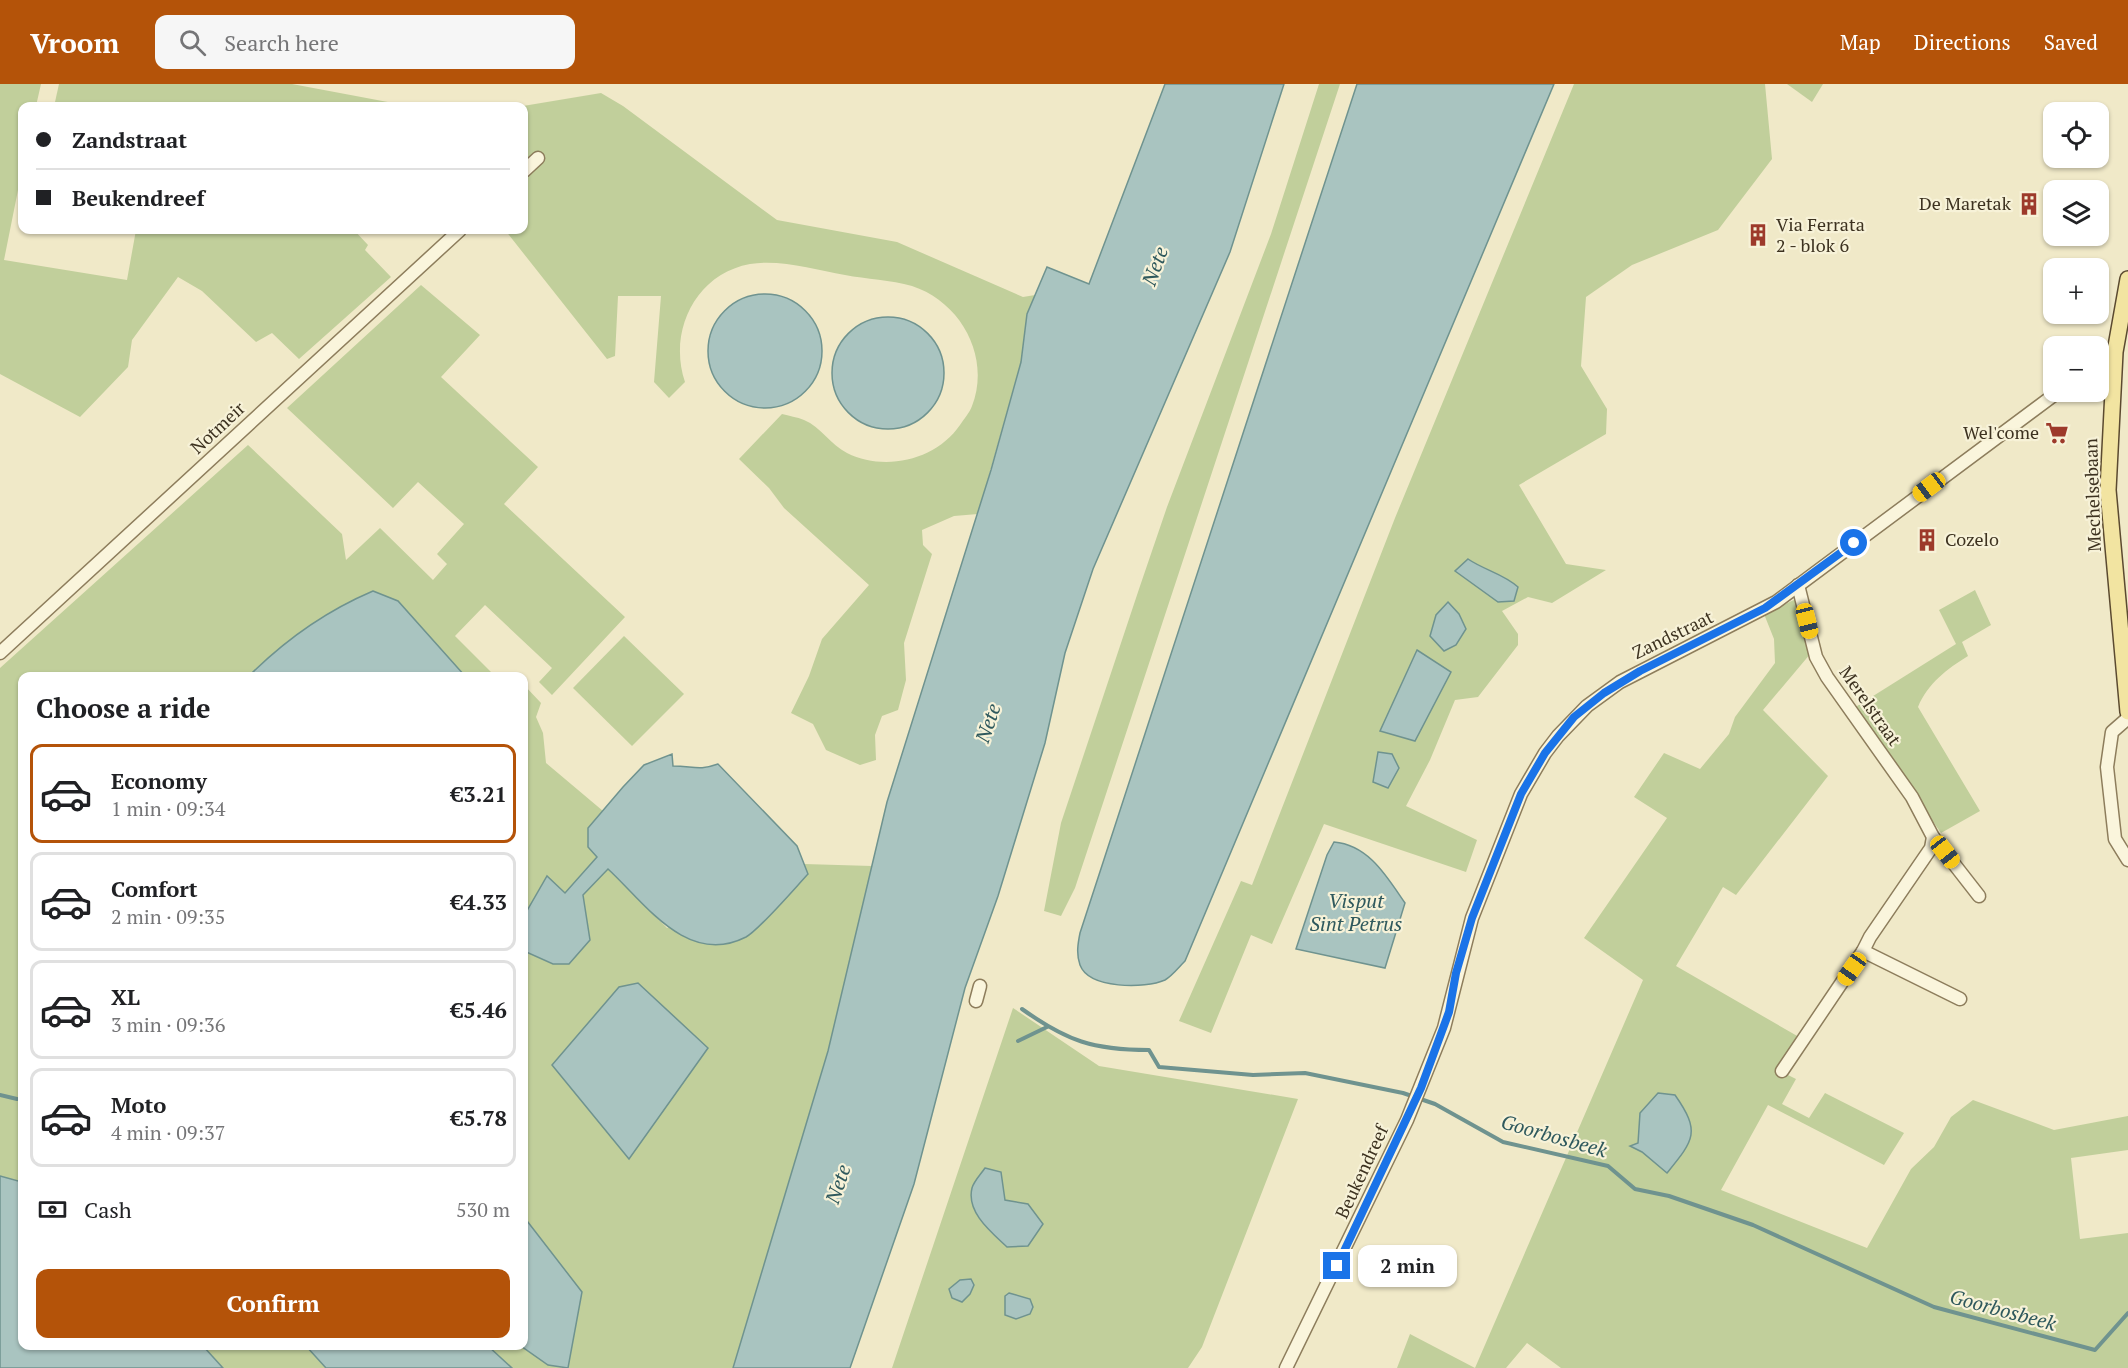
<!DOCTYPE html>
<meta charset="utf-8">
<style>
body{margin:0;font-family:"PT Serif",serif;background:#f6f6f6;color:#202124;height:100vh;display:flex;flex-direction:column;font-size:22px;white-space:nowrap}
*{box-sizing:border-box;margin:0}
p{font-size:20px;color:#757577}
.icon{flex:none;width:33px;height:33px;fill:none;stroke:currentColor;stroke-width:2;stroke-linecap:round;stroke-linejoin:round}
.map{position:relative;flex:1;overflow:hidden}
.side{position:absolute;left:18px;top:588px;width:510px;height:678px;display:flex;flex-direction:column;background:#fff;border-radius:12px;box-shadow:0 2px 4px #0004}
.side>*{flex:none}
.hud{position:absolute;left:18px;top:18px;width:510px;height:132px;border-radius:12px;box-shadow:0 2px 4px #0004;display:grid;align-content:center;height:132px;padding:0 18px;background:#fff}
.fabs{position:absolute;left:2043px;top:18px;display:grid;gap:12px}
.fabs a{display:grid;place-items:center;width:66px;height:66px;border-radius:12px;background:#fff;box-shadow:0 2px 4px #0004;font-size:30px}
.end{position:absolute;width:27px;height:27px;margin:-14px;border:8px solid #1a73e8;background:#fff;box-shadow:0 0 0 3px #fff}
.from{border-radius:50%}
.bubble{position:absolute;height:42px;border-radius:12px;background:#fff;box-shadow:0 2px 4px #0004;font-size:20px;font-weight:700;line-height:42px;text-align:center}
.car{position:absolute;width:18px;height:36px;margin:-18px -9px;border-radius:8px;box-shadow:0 0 4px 2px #0007;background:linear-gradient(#f5c518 24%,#345 0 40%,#f5c518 0 76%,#345 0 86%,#f5c518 0)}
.hud b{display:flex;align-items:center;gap:21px;height:57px;font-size:22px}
.hud b+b{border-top:2px solid #e0e0e0}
.hud i{width:15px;height:15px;background:#202124}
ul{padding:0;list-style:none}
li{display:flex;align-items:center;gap:18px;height:99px;margin:0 12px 9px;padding:0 6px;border:3px solid #e0e0e0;border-radius:12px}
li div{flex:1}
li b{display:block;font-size:22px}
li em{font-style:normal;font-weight:700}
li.selected{border-color:#b45309}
li>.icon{width:54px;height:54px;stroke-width:1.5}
h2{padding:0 18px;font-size:27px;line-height:72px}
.pay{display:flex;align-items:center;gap:15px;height:66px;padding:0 18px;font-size:22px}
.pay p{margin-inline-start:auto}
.cta{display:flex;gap:12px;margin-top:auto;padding:12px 18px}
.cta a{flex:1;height:69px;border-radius:12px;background:#b45309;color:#fff;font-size:24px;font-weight:700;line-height:69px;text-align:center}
header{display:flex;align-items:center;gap:36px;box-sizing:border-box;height:84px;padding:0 30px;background:#b45309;color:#fff}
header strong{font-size:28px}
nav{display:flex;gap:33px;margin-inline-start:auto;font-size:21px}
.search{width:420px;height:54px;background:#f6f6f6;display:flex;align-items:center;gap:15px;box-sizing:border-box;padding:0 21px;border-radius:12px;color:#757577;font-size:22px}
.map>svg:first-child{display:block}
</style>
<header>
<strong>Vroom</strong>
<div class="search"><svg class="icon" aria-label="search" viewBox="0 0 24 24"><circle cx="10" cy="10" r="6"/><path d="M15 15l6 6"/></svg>Search here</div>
<nav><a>Map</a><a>Directions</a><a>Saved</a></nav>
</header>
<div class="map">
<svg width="2128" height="1284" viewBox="0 0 2128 1284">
<rect width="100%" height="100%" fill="#f0e9c8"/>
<g fill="#c1cf9b" fill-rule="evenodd">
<path d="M 0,0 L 41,0 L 36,22 L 22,22 L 22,86 L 4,176 L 127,196 L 136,146 L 354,146 L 368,161 L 365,166 L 391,193 L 299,275 L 272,249 L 256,258 L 202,207 L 178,193 L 132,256 L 128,283 L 80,333 L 0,290 Z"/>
<path d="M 59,0 L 292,0 L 409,22 L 78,22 L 55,18 Z"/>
<path d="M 1319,0 L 1340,0 L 1075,804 L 1061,832 L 1044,827 L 1061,739 L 1139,505 L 1167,423 L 1271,150 Z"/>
<path d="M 1574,0 L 1765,0 L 1772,75 L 1718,146 L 1632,181 L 1586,213 L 1581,282 L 1607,325 L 1606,350 L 1519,401 L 1566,480 L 1606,486 L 1552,519 L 1528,513 L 1502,527 L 1518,550 L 1518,561 L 1478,613 L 1455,616 L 1430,676 L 1406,722 L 1477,756 L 1466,788 L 1324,740 L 1272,860 L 1251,851 L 1211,949 L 1179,937 L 1241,797 L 1252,801 L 1395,434 ZM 1468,476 C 1484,486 1504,490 1518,503 L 1514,517 ZM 1451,588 L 1436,615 L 1380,647 Z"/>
<path d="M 1787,0 L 1823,0 L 1812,18 Z"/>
<path d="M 601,9 L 623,22 L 777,136 L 897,158 L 1023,213 L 1035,211 L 1027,230 L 1021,278 L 978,430 L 954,432 L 922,446 L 923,461 L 932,470 L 904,559 L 906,596 L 898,626 L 882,632 L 875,651 L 876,676 L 860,681 L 826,666 L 813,640 L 791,629 L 809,592 L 822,555 L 869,501 L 784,424 L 769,404 L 739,375 L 782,330 C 789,332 797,333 804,336 C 821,343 831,361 847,369 C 885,388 936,376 960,341 C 964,335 970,328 972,322 C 991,273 961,218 912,202 C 891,196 866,195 845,191 C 815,186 781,175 750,180 C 695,190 668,248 685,298 L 669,314 L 654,298 L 661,212 L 618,212 L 615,272 L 607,275 L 505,146 L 524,146 L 523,22 Z"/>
<path d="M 421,201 L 480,251 L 441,293 L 538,383 L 504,420 L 625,533 L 552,611 L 539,598 L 552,584 L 485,521 L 455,552 L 495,592 L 22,592 L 22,1098 L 0,1092 L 0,584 L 248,361 L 342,450 L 346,476 L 380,444 L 433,496 L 447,480 L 437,470 L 464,440 L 418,398 L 393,424 L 287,324 Z"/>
<path d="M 1975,506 L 1991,541 L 1962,558 L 1968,572 C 1947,585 1928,599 1918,623 L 1980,727 L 1941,749 L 1854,624 L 1956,560 L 1939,526 Z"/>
<path d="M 1798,514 L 1811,569 L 1763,626 L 1828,692 L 1736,811 L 1723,803 L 1676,882 L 1799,953 L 1778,986 L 1796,995 L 1782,1020 L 1809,1034 L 1825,1009 L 1904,1049 L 1884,1081 L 1768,1021 L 1721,1106 L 1867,1164 L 1911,1085 L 1934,1063 L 1951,1033 L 1973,1016 L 2054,1046 L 2128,1032 L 2128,1066 L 2071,1074 L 2080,1155 L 2128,1149 L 2128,1284 L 1561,1284 L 1527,1259 L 1506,1284 L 1397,1284 L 1410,1250 L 1475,1284 L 1643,896 L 1584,854 L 1667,734 L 1634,713 L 1664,669 L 1700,685 L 1729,650 L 1735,633 L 1775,579 L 1774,555 L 1764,530 Z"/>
<path d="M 624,552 L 684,610 L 632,662 L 573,604 Z"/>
<path d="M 524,601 L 541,619 L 536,633 L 543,649 L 546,679 L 603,727 L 588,745 L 597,773 L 565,809 L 547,792 L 524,832 Z"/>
<path d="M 804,780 L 872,782 L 828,967 L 733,1284 L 223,1284 L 203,1262 L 524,1262 L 524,867 L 553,880 L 590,856 L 583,811 L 608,784 L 667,844 L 808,791 Z"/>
<path d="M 1013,924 L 1099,982 L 1298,1015 L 1202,1263 L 1188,1284 L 892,1284 Z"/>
</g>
<g fill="#a9c4c0" stroke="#6f938f" stroke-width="1.5">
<path d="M 1165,0 L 1284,0 L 1230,168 L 1093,485 L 1065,569 L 1045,659 L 998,812 L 965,904 L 914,1100 L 850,1284 L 733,1284 L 828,967 L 887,718 L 991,386 L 1021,278 L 1027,230 L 1047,183 L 1089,200 Z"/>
<path d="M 1357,0 L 1554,0 L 1185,877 C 1179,883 1172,892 1165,896 C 1145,905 1089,905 1080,881 C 1076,870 1078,859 1080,849 Z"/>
<circle cx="765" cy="267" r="57"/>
<circle cx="888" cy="289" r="56"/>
<path d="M 1468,475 C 1484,486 1504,490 1518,503 L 1514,517 L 1498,518 L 1455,487 Z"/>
<path d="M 373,507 L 398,517 L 465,592 L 249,592 C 285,556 326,527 373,507 Z"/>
<path d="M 1448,518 L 1459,530 L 1466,545 L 1456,561 L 1444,567 L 1430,552 L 1436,531 Z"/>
<path d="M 1417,566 L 1451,588 L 1415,657 L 1380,647 Z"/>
<path d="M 1378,668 L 1392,670 L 1399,684 L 1388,704 L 1373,698 Z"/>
<path d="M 672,670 L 673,682 C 693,682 699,687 718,680 L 797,762 L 808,790 C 795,804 759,846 746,853 C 687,883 645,819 608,785 L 583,811 L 590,856 L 569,880 L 553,880 L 524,867 L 524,832 L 547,792 L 565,809 L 597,773 L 588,763 L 588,744 L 623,703 L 644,681 Z"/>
<path d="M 1334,758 C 1369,761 1387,793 1405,819 L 1385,884 L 1296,865 L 1327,771 Z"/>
<path d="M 638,899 L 708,964 L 629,1075 L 552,981 L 619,903 Z"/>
<path d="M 1658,1009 L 1675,1011 C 1701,1048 1694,1056 1667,1089 L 1642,1068 L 1630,1062 L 1638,1059 L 1640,1029 Z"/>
<path d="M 985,1084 L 1001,1088 L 1005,1116 L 1028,1120 L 1043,1140 L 1028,1162 L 1007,1163 C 991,1148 966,1128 972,1104 C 974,1097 981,1090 985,1084 Z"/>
<path d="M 0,1092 L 22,1098 L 22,1262 L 203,1262 L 223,1284 L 0,1284 Z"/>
<path d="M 524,1133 L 582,1208 L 568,1284 L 548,1281 L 521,1262 Z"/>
<path d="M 971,1195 L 974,1201 L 970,1210 L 962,1218 L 952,1214 L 949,1205 L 960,1196 Z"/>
<path d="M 1009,1209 L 1030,1215 L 1033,1223 L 1030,1230 L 1016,1235 L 1005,1231 L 1005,1212 Z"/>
<path d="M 306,1262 L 488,1262 L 512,1284 L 326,1284 Z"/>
</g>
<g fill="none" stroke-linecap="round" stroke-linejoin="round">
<g stroke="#6f938f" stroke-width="4">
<path d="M 1022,925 C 1067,957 1093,966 1149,966 L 1159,983 L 1253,991 L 1305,989 L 1403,1009 L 1435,1020 L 1503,1058 L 1608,1082 L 1635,1105 L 1669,1112 L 1753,1141 L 1934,1223 L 2095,1266 L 2128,1229"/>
<path d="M 1018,957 L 1047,943"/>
<path d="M 0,1011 L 17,1015"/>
</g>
<g stroke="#8d7d5c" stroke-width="15">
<g id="minor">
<path d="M 524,87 L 538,74"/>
<path d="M 2098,280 L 2115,268"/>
<path d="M 1798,501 L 1816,573 L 1827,593 L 1912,713 L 1933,753 L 1931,764 L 1870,853 L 1863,867 L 1960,915"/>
<path d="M 0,569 L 460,146"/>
<path d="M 2128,634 L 2112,648 L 2107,683 L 2115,755 L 2128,776"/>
<path d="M 1933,753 L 1979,812"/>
<path d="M 976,917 L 980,902"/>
<path d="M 1782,987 L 1863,867"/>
<path d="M 1286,1284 L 1407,1036 L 1444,944 L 1472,834 L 1521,710 L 1545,669 L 1558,652 L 1587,622 L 1620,598 L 1776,518 L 2058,308"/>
</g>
</g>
<g stroke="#5b4a30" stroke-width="18">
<path id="major" d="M 2128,195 L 2115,268 L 2108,406 L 2128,628"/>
</g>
<use href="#minor" stroke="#faf5dc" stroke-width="12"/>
<use href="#major" stroke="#f2e4a1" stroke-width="15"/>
</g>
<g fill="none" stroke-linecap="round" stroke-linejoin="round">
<path stroke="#1a73e8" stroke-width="8" d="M 1337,1182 L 1421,1004 L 1449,928 L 1456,889 L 1472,834 L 1521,710 L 1545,669 L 1574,633 L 1604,609 L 1640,587 L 1765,524 L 1854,459"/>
</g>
<defs>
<g id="building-bare" transform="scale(1.8)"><path d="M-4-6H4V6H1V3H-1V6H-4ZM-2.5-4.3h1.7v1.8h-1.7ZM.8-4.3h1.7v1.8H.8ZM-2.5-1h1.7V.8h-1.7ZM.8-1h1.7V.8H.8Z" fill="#9d3a2b" stroke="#f7f2d8" stroke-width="2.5" paint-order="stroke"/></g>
<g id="supermarket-bare" transform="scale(1.8)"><path d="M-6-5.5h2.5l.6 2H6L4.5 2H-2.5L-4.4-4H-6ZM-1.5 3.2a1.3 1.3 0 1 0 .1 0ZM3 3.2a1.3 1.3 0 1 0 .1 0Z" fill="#9d3a2b" stroke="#f7f2d8" stroke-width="2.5" paint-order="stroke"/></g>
</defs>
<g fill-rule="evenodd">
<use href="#building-bare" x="2029" y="120"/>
<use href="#building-bare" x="1758" y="151"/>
<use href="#supermarket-bare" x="2057" y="349"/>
<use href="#building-bare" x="1927" y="456"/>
</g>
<g text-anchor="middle" stroke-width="4.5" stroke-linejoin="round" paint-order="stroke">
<g font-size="18" fill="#3d3220" stroke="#f7f2d8" text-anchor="end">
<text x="2011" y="126">De Maretak</text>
<text x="1776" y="147" text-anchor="start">Via Ferrata<tspan x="1776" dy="21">2 - blok 6</tspan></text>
<text x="2039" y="355">Wel'come</text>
<text x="1945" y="462" text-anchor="start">Cozelo</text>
</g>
<g font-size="18" fill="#3d3220" stroke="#f7f2d8">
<text transform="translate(218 344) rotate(-43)" y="6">Notmeir</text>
<text transform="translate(2093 411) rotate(-92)" y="6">Mechelsebaan</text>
<text transform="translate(1673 551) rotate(-26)" y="6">Zandstraat</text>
<text transform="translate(1870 622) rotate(55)" y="6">Merelstraat</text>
<text transform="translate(1362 1088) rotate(-65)" y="6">Beukendreef</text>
</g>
<g font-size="20" font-style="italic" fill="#2f595d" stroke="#f7f2d8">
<text transform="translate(1155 182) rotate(-70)" y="7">Nete</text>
<text transform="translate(988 639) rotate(-71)" y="7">Nete</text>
<text x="1356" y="824">Visput<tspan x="1356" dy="23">Sint Petrus</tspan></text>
<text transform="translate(1554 1052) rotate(16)" y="7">Goorbosbeek</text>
<text transform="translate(838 1100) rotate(-71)" y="7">Nete</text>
<text transform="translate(2003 1226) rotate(15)" y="7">Goorbosbeek</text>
</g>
</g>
</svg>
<div class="fabs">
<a><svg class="icon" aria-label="locate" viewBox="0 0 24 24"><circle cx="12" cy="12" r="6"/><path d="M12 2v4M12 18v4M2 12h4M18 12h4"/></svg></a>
<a><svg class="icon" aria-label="layers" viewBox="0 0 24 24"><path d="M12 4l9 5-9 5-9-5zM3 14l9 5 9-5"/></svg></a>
<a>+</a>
<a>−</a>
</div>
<i class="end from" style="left:1854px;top:459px"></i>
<i class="end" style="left:1337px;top:1182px"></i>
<div class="bubble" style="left:1358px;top:1161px;width:99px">2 min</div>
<i class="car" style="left:1929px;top:403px;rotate:233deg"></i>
<i class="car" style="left:1807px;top:537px;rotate:166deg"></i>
<i class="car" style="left:1945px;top:768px;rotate:142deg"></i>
<i class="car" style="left:1852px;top:885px;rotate:215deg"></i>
<div class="hud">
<b><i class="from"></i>Zandstraat</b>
<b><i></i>Beukendreef</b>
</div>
<section class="side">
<h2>Choose a ride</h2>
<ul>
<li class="selected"><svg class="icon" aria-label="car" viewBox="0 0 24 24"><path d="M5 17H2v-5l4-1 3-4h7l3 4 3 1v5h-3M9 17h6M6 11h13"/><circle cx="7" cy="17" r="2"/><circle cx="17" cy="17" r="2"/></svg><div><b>Economy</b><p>1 min · 09:34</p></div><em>€3.21</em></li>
<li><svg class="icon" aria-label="car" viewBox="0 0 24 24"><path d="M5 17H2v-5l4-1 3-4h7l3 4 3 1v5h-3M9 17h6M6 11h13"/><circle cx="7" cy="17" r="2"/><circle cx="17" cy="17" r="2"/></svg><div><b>Comfort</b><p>2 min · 09:35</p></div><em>€4.33</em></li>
<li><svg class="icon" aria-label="car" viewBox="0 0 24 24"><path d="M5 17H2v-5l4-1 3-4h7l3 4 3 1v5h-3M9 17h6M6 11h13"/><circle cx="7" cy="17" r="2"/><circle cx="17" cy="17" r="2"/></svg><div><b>XL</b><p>3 min · 09:36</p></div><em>€5.46</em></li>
<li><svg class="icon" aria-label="car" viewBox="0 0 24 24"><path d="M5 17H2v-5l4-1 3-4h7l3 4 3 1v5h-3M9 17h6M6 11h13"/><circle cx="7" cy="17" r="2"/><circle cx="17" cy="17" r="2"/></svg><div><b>Moto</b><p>4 min · 09:37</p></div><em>€5.78</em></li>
</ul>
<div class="pay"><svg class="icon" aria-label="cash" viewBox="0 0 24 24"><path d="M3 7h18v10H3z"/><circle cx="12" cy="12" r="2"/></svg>Cash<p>530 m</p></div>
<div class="cta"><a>Confirm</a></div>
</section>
</div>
